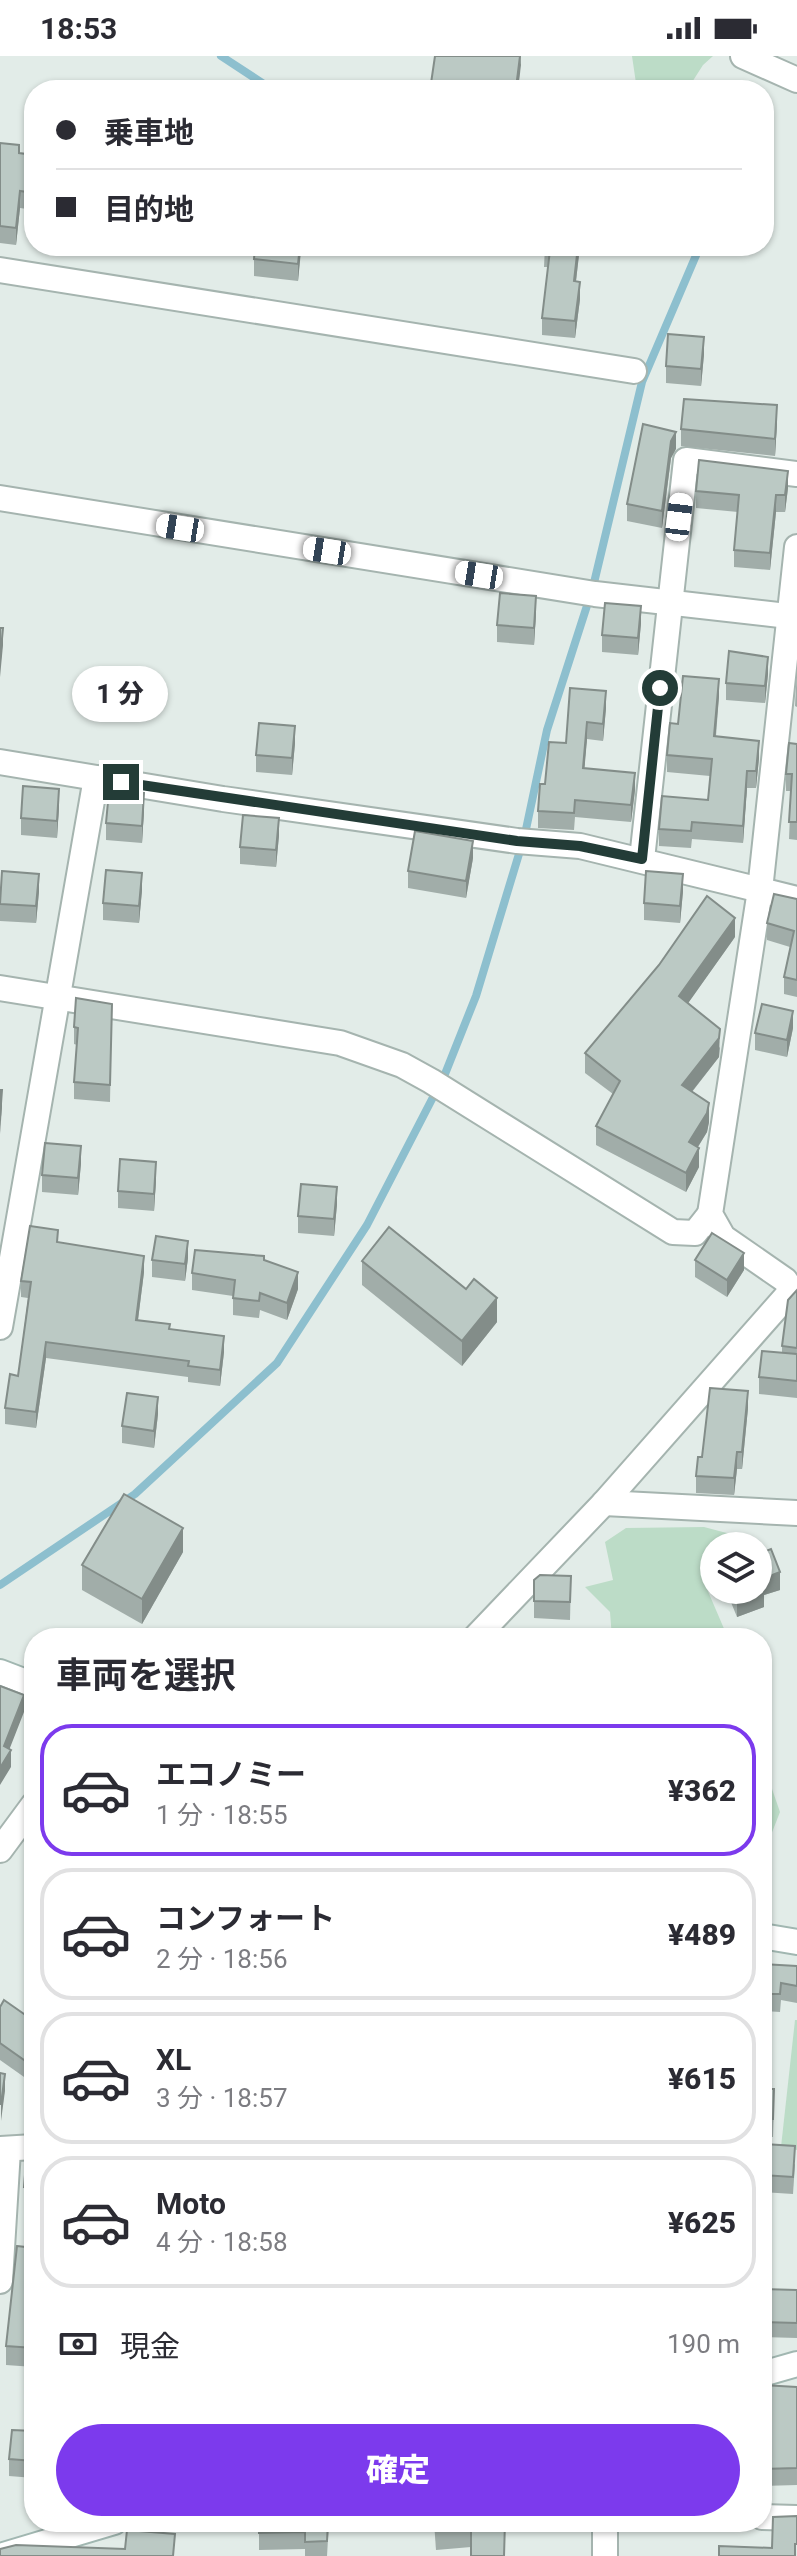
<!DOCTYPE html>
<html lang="ja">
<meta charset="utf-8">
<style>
body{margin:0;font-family:Roboto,"Noto Sans JP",sans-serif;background:#f2f2f3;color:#2b2b33;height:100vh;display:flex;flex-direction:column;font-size:30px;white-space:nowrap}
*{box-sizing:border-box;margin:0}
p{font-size:26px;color:#7c7c81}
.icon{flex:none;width:44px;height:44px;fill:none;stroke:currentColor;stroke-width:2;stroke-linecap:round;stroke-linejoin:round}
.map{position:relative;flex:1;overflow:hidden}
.panel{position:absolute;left:24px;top:1572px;width:748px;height:904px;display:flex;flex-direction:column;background:#fff;border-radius:32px;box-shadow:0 2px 6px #0004}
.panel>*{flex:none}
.guide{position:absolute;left:24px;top:24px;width:750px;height:176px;border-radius:32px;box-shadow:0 2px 6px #0004;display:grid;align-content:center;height:176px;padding:0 32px;background:#fff}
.buttons{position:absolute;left:700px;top:1476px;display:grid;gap:16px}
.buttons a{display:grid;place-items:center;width:72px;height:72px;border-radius:50%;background:#fff;box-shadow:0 2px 6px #0004;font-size:40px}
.end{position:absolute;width:36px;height:36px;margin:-18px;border:10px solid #233c37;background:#fff;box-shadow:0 0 0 4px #fff}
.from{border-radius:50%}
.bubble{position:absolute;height:56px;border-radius:28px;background:#fff;box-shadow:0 2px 6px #0004;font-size:26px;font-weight:800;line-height:56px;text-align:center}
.car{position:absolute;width:24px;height:48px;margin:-24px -12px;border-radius:10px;box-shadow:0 0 6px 2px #0007;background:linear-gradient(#fff 24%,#345 0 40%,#fff 0 76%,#345 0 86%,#fff 0)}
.guide b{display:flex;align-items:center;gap:28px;height:76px;font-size:30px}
.guide b+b{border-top:2px solid #e1e1e2}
.guide i{width:20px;height:20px;background:#2b2b33}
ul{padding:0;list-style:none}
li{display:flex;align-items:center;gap:24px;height:132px;margin:0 16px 12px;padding:0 16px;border:4px solid #e1e1e2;border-radius:32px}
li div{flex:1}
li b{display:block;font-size:30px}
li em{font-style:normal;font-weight:800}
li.active{border-color:#7c3aed}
li>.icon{width:72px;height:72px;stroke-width:1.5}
h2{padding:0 32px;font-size:36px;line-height:96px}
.pay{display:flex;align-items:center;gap:20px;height:88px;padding:0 32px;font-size:30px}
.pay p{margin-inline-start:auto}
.cta{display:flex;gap:16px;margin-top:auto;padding:16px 32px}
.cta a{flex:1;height:92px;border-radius:48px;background:#7c3aed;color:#fff;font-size:32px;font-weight:800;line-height:92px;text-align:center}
.status{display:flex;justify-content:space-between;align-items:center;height:56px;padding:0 40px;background:#fff;direction:ltr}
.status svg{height:22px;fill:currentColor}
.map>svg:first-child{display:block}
</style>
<div class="status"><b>18:53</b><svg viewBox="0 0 49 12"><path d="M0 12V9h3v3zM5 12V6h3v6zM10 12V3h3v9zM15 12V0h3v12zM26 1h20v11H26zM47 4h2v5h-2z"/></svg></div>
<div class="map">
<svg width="797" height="2500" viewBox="0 0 797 2500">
<rect width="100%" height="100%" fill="#e2ece8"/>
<g fill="#bcdcc7">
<path d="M 632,0 L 713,0 L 703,9 L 687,34 L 637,34 Z"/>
<path d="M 704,1471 L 757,1485 L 750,1490 L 714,1490 L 714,1518 L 704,1526 L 728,1582 L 612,1582 L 610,1556 L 585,1531 L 613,1524 L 605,1486 L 626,1472 Z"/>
<path d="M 762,1704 L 780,1756 L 762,1802 Z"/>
<path d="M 795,1964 L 797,1964 L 797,2094 L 781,2091 Z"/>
</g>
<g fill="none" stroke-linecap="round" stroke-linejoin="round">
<g stroke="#8dbfce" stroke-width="8">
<path d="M 221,0 L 273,34"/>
<path d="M 0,1529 L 135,1438 L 277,1307 L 367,1169 L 445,1018 L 476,940 L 525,778 L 547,674 L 593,531 L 642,326 L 700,190"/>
</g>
<g stroke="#a5b4af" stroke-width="28">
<g id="street">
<path d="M 743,0 L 797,24"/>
<path d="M 0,214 L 634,315"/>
<path d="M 0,442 L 595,538 L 797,561"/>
<path d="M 0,706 L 223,743 L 517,785 L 580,790 L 797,843"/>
<path d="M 642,803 L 686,404 L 797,418"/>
<path d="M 0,932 L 340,987 L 402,1009 L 431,1025 L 673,1176 L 695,1177 L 710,1158"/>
<path d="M 792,1234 L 785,1224 L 723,1181 L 710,1158 L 760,834 L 797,491"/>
<path d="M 0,1271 L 96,722"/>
<path d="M 604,1447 L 797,1457"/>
<path d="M 475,1582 L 604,1447 L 792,1234"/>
<path d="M 0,1794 L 34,1748"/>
<path d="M 0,2093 L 34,2091"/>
<path d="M 0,2225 L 8,2094"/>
<path d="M 762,2461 L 797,2462"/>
<path d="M 605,2500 L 605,2466"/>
</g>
</g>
<g stroke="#a1b7b1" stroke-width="28">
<g id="secondary">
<path d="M 0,1616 L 34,1629"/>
<path d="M 762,1880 L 797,1886"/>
<path d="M 762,2318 L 797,2308"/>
<path d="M 0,2500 L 114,2466"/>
</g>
</g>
<use href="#street" stroke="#fff" stroke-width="24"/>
<use href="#secondary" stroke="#fff" stroke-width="24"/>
</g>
<g fill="#a1ada9">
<path d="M 521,0 L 518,34 L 430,34 Z"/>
<path d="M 0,87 L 19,97 L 34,99 L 34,154 L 20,152 L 16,189 L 0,187 Z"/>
<path d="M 153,190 L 182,190 L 182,193 Z"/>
<path d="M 301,190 L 298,225 L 254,220 L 254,203 Z"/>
<path d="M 545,190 L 580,190 L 576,225 L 580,243 L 575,282 L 542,279 L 542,262 L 548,211 L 544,211 Z"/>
<path d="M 704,298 L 701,330 L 666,327 L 666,310 Z"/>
<path d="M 777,367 L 775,400 L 681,390 L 681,373 Z"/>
<path d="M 676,393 L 671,402 L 662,472 L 627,465 L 627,448 Z"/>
<path d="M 788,432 L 785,456 L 776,456 L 770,514 L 734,511 L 734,494 L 738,456 L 696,452 L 696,435 Z"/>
<path d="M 536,557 L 534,589 L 497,586 L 497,569 Z"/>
<path d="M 641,567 L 638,599 L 602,596 L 602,579 Z"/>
<path d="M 797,614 L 797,651 L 795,650 Z"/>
<path d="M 768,618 L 765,647 L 726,644 L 726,627 Z"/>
<path d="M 570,632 L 606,652 L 603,685 L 587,683 L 584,713 L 635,734 L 631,766 L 575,761 L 574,774 L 538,772 L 538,755 L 545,728 L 566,687 Z"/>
<path d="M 719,640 L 716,680 L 759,702 L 756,732 L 747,732 L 743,787 L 692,783 L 691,792 L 659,790 L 659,773 L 708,744 L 710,720 L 667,716 L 667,699 L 678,668 Z"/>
<path d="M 295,687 L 292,719 L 256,716 L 256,699 Z"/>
<path d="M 797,688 L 797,784 L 789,783 L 791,735 L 786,735 L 786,718 Z"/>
<path d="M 59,750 L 57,782 L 21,779 L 21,762 Z"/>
<path d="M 144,754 L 142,787 L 106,784 L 106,767 Z"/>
<path d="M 279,779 L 276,811 L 240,808 L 240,791 Z"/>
<path d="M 473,802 L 466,842 L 408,832 L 408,815 Z"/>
<path d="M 142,834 L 139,867 L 103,864 L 103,847 Z"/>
<path d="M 39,835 L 36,867 L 0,865 L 0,847 Z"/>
<path d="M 683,835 L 680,867 L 644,864 L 644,847 Z"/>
<path d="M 797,843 L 797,941 L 784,938 L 784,921 L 790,891 L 767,884 L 767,867 Z"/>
<path d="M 735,881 L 688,947 L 720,992 L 719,1001 L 692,1036 L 709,1066 L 707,1076 L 698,1091 L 699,1111 L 686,1136 L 596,1089 L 596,1070 L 613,1038 L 585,1017 L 585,997 Z"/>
<path d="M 112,948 L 110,1046 L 74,1043 L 74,1026 L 77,989 L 74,988 L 74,971 Z"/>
<path d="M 793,972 L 787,1001 L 755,994 L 755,977 Z"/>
<path d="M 81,1107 L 78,1139 L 42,1136 L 42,1119 Z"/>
<path d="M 156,1123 L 154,1155 L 118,1152 L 118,1135 Z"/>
<path d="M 337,1148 L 334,1180 L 298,1177 L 298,1160 Z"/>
<path d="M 58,1186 L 144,1216 L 138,1264 L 170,1273 L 224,1296 L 220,1330 L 188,1326 L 188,1321 L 46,1302 L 36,1372 L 5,1368 L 5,1352 L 18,1320 L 28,1242 L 21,1241 L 21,1225 Z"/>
<path d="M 188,1202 L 185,1225 L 152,1221 L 152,1204 Z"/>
<path d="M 695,1204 L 744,1214 L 727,1241 L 695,1221 Z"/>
<path d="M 264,1205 L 298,1233 L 287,1264 L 260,1254 L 259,1262 L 233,1259 L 233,1240 L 192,1234 L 192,1217 Z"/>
<path d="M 362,1205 L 497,1266 L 462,1310 L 362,1229 Z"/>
<path d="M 797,1234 L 797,1342 L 759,1338 L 759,1321 L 782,1297 L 782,1290 Z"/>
<path d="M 748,1352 L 742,1413 L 737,1413 L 734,1439 L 696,1437 L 696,1420 L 702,1401 Z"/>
<path d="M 158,1358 L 154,1392 L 122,1387 L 122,1370 Z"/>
<path d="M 183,1496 L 142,1568 L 82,1534 L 82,1509 Z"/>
<path d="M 571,1520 L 570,1564 L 534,1562 L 534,1545 Z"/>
<path d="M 726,1534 L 780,1534 L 764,1539 L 764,1551 L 737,1561 Z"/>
<path d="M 762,1908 L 797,1910 L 797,1947 L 781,1944 L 780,1956 L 764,1955 Z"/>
<path d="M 0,1951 L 34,1965 L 34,2028 L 0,2004 Z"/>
<path d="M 762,2033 L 774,2051 L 773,2081 L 762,2080 Z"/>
<path d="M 34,2096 L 34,2149 L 24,2148 L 24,2131 Z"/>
<path d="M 795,2108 L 793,2138 L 762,2136 L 762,2119 Z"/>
<path d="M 34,2192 L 34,2311 L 6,2309 L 6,2290 Z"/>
<path d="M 762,2233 L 797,2234 L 797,2282 L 762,2281 Z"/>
<path d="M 762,2329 L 797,2331 L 797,2429 L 762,2430 Z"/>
<path d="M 34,2375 L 34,2422 L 9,2420 L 9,2403 Z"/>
<path d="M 259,2466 L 329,2466 L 327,2500 L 305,2500 L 305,2493 L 259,2494 Z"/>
<path d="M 434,2466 L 506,2466 L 471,2491 L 436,2494 Z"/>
</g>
<g fill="#838d89">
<path d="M 520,0 L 521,9 L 518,34 L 516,34 Z"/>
<path d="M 20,135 L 20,152 L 16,189 L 16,172 Z"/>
<path d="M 300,190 L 301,190 L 301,195 L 298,225 L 298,208 Z"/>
<path d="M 578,190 L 580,190 L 574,242 L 574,225 Z"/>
<path d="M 580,226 L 580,243 L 575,282 L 575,265 Z"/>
<path d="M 704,281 L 704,298 L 701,330 L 701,313 Z"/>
<path d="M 777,349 L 777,367 L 775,400 L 775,383 Z"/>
<path d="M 676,376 L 676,393 L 671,402 L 662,472 L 662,455 L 671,385 Z"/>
<path d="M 788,415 L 788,432 L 785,456 L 785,439 Z"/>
<path d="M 776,439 L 776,456 L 770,514 L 770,497 Z"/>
<path d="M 536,540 L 536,557 L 534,589 L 534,572 Z"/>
<path d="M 641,550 L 641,567 L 638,599 L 638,582 Z"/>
<path d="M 3,572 L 3,589 L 0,621 L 0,604 Z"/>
<path d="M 768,601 L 768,618 L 765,647 L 765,630 Z"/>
<path d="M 719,623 L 719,640 L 714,697 L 714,680 Z"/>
<path d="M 606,635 L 606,652 L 603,685 L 603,668 Z"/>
<path d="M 587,666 L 587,683 L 583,730 L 583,712 Z"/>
<path d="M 295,670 L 295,687 L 292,719 L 292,702 Z"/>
<path d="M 759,685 L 759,702 L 756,732 L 756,715 Z"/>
<path d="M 747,715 L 747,732 L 743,787 L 743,770 Z"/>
<path d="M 635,717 L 635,734 L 631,766 L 631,749 Z"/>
<path d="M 59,733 L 59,750 L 57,782 L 57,765 Z"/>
<path d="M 144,737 L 144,754 L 142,787 L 142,770 Z"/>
<path d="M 279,762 L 279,779 L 276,811 L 276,794 Z"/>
<path d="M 473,785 L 473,802 L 466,842 L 466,825 Z"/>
<path d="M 142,817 L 142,834 L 139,867 L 139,850 Z"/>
<path d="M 39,818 L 39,835 L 36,867 L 36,850 Z"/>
<path d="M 683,818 L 683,835 L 680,867 L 680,850 Z"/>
<path d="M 735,862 L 735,881 L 679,960 L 679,940 Z"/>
<path d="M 793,955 L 793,972 L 787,1001 L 787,984 Z"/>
<path d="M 720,973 L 719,1001 L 682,1048 L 682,1029 Z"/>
<path d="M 2,1034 L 2,1051 L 0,1078 L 0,1061 Z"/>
<path d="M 709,1047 L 709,1066 L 707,1076 L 689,1105 L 689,1086 Z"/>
<path d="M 81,1090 L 81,1107 L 78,1139 L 78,1122 Z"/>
<path d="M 699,1092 L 699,1111 L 686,1136 L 686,1117 Z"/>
<path d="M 156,1106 L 156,1123 L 154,1155 L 154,1138 Z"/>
<path d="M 337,1131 L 337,1148 L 334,1180 L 334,1163 Z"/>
<path d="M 188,1185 L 188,1202 L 185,1225 L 185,1208 Z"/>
<path d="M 744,1197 L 744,1214 L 727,1241 L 727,1224 Z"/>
<path d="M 144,1200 L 144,1216 L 136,1279 L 136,1264 Z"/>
<path d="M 298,1216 L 298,1233 L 287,1264 L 287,1247 Z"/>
<path d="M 497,1242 L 497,1266 L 462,1310 L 462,1285 Z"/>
<path d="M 224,1280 L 224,1296 L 220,1330 L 220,1314 Z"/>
<path d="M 46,1286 L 46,1302 L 36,1372 L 36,1356 Z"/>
<path d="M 748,1335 L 748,1352 L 742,1413 L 742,1396 Z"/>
<path d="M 158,1341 L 158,1358 L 154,1392 L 154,1375 Z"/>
<path d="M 737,1396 L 737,1413 L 734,1439 L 734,1422 Z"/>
<path d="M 183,1472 L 183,1496 L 142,1568 L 142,1543 Z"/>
<path d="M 780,1516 L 780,1534 L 764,1539 L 764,1551 L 737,1561 L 737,1544 L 760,1524 Z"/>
<path d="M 24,1639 L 24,1656 L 6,1702 L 11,1694 L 11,1711 L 0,1729 L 0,1712 L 4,1690 Z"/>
<path d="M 5,2018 L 5,2035 L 1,2065 L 1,2048 Z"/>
</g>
<g fill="#bbc9c4" stroke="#838d89" stroke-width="2">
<path d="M 435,0 L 520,0 L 516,32 L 464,26 L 463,34 L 430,34 Z"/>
<path d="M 0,87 L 19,89 L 19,97 L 34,99 L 34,137 L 20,135 L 16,172 L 0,170 Z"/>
<path d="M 255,190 L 300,190 L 298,208 L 254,203 Z"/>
<path d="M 545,190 L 578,190 L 574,225 L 580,226 L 575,265 L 542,262 L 550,194 L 544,194 Z"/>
<path d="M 668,278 L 704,281 L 701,313 L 666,310 Z"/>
<path d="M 684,343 L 777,349 L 775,383 L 681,373 Z"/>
<path d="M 643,368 L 676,376 L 671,385 L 662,455 L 627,448 Z"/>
<path d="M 699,404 L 788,415 L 785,439 L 776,439 L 770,497 L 734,494 L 739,439 L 696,435 Z"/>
<path d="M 500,537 L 536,540 L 534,572 L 497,569 Z"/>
<path d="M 605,547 L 641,550 L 638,582 L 602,579 Z"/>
<path d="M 0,572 L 3,572 L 0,604 Z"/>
<path d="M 729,595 L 768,601 L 765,630 L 726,627 Z"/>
<path d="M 683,620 L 719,623 L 714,680 L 759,685 L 756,715 L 747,715 L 743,770 L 692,766 L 691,775 L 659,773 L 662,740 L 708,744 L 712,703 L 667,699 L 670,667 L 678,668 Z"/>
<path d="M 570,632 L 606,635 L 603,668 L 587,666 L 583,712 L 635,717 L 631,749 L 575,744 L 574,757 L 538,755 L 540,728 L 545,728 L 549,686 L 566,687 Z"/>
<path d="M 259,667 L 295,670 L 292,702 L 256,699 Z"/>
<path d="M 789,687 L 797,688 L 797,766 L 789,766 L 792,718 L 786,718 Z"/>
<path d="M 23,730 L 59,733 L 57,765 L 21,762 Z"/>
<path d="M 109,735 L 144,737 L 142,770 L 106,767 Z"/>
<path d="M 243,759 L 279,762 L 276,794 L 240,791 Z"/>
<path d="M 415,775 L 473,785 L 466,825 L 408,815 Z"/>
<path d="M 106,814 L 142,817 L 139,850 L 103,847 Z"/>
<path d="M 2,815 L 39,818 L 36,850 L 0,848 Z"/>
<path d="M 646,815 L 683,818 L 680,850 L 644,847 Z"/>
<path d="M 774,838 L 797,843 L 797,924 L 784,921 L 794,875 L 767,867 Z"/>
<path d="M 707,840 L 735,862 L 679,940 L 720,973 L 719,982 L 682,1029 L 709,1047 L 707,1057 L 689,1086 L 699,1092 L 686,1117 L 596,1070 L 620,1025 L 585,997 L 659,909 Z"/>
<path d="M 76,942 L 112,948 L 110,1029 L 74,1026 L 78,972 L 74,971 Z"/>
<path d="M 762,948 L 793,955 L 787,984 L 755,977 Z"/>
<path d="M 0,1034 L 2,1034 L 0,1061 Z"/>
<path d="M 45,1087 L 81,1090 L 78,1122 L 42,1119 Z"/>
<path d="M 120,1103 L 156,1106 L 154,1138 L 118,1135 Z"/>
<path d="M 301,1128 L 337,1131 L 334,1163 L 298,1160 Z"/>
<path d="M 30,1170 L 58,1174 L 57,1186 L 144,1200 L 136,1264 L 170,1268 L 169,1273 L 224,1280 L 220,1314 L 188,1310 L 189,1305 L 46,1286 L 36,1356 L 5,1352 L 10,1318 L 18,1320 L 31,1226 L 21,1225 Z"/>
<path d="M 389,1171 L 466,1233 L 474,1223 L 497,1242 L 462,1285 L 362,1205 Z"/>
<path d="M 712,1177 L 744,1197 L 727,1224 L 695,1204 Z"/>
<path d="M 156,1180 L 188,1185 L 185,1208 L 152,1204 Z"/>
<path d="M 195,1194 L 264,1200 L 264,1204 L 298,1216 L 287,1247 L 260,1237 L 259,1245 L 233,1242 L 235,1224 L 192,1217 Z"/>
<path d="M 797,1234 L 797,1292 L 782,1290 L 788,1244 Z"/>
<path d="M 762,1295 L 797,1298 L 797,1325 L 759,1321 Z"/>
<path d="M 710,1332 L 748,1335 L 742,1396 L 737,1396 L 734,1422 L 696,1420 L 698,1401 L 702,1401 Z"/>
<path d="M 127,1337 L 158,1341 L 154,1375 L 122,1370 Z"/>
<path d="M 124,1438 L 183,1472 L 142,1543 L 82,1509 Z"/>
<path d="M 771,1493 L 780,1516 L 760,1524 L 764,1534 L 737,1544 L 733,1534 L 758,1534 L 758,1498 Z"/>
<path d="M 540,1519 L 571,1520 L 570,1546 L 534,1545 L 534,1524 Z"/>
<path d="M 0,1630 L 24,1639 L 4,1690 L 11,1694 L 0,1712 Z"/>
<path d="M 762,1908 L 797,1910 L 797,1930 L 781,1927 L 780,1938 L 764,1938 L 762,1964 Z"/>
<path d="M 4,1944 L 34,1965 L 34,2011 L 0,1987 L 0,1951 Z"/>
<path d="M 0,2017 L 5,2018 L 1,2048 L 0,2048 Z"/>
<path d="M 762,2033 L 774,2033 L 773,2063 L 762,2063 Z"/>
<path d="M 764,2088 L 795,2090 L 793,2121 L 762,2119 Z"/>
<path d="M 27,2095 L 34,2096 L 34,2132 L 24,2131 Z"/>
<path d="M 17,2190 L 34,2192 L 34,2292 L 6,2290 Z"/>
<path d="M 762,2233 L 797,2234 L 797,2267 L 762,2266 Z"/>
<path d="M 762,2329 L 797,2331 L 797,2412 L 762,2413 Z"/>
<path d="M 12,2374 L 34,2375 L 34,2405 L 9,2403 Z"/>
<path d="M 797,2460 L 797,2488 L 795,2488 L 795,2500 L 719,2500 L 719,2490 L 772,2492 L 773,2461 Z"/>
<path d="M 259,2466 L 328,2466 L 327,2485 L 305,2486 L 305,2476 L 259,2477 Z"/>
<path d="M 436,2466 L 505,2466 L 504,2500 L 471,2500 L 471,2470 L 436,2473 Z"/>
<path d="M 127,2474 L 175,2478 L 173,2500 L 0,2500 L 0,2493 L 16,2489 L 125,2493 Z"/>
</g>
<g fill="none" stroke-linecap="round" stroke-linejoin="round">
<path stroke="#233c37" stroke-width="10" d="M 121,726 L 517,785 L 580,790 L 642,803 L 660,632"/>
</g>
</svg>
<div class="buttons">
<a><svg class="icon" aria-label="layers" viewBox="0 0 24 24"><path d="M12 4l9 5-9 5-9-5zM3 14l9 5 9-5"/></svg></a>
</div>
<i class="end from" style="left:660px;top:632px"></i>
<i class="end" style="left:121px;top:726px"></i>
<div class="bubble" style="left:72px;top:610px;width:96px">1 分</div>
<i class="car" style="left:679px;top:461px;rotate:7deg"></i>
<i class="car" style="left:180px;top:472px;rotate:279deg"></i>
<i class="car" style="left:327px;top:495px;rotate:279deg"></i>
<i class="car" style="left:479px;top:519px;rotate:279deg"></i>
<div class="guide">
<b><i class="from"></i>乗車地</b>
<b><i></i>目的地</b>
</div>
<section class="panel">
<h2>車両を選択</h2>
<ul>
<li class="active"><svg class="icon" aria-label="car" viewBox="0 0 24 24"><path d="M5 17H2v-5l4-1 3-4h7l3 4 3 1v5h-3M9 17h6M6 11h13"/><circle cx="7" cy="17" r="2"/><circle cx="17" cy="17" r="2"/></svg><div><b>エコノミー</b><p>1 分 · 18:55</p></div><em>¥362</em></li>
<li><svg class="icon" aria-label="car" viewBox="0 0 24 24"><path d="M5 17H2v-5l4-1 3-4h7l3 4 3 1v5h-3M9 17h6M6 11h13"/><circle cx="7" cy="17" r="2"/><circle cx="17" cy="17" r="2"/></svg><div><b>コンフォート</b><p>2 分 · 18:56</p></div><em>¥489</em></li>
<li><svg class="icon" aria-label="car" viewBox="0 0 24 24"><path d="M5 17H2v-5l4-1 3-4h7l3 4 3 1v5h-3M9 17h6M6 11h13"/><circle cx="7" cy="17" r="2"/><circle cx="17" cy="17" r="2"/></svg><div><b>XL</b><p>3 分 · 18:57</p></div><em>¥615</em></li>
<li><svg class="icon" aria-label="car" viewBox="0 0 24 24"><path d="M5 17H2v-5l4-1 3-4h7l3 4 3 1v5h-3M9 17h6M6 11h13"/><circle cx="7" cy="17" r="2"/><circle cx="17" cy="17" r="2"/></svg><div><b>Moto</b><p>4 分 · 18:58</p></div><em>¥625</em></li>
</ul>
<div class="pay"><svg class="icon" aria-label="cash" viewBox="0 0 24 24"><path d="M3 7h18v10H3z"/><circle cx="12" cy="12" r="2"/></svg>現金<p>190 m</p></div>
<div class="cta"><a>確定</a></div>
</section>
</div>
